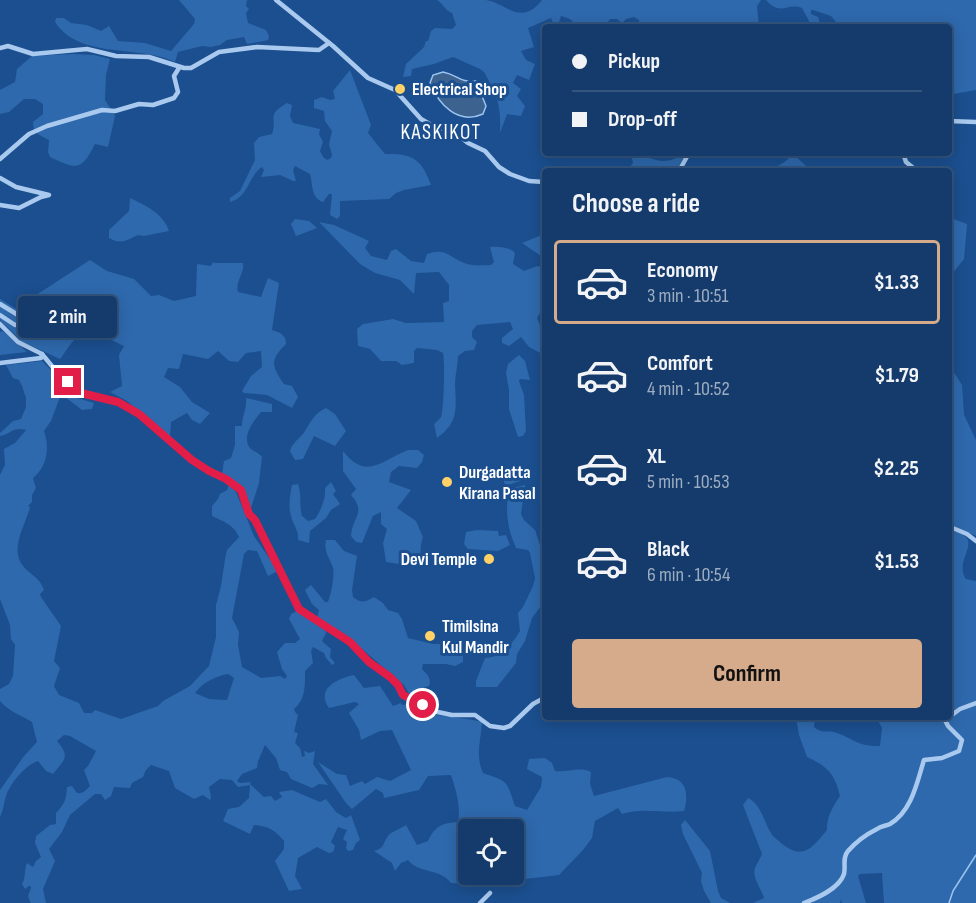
<!DOCTYPE html>
<meta charset="utf-8">
<style>
body{margin:0;font-family:"Sofia Sans Condensed",sans-serif;background:#1d4271;color:#f1f3f6;height:100vh;display:flex;flex-direction:column;font-size:22px;white-space:nowrap}
*{box-sizing:border-box;margin:0}
p{font-size:20px;color:#9dadc1}
.icon{flex:none;width:33px;height:33px;fill:none;stroke:currentColor;stroke-width:2;stroke-linecap:round;stroke-linejoin:round}
.map{position:relative;flex:1;overflow:hidden}
.side{position:absolute;left:542px;top:168px;width:410px;height:552px;display:flex;flex-direction:column;background:#143b6b;border-radius:6px;box-shadow:0 3px 15px #0003,0 0 0 2px #33557e}
.side>*{flex:none}
.top-card{position:absolute;left:542px;top:24px;width:410px;height:132px;border-radius:6px;box-shadow:0 3px 15px #0003,0 0 0 2px #33557e;display:grid;align-content:center;height:132px;padding:0 30px;background:#143b6b}
.buttons{position:absolute;left:458px;top:819px;display:grid;gap:12px}
.buttons a{display:grid;place-items:center;width:66px;height:66px;border-radius:6px;background:#143b6b;box-shadow:0 3px 15px #0003,0 0 0 2px #33557e;font-size:30px}
.end{position:absolute;width:27px;height:27px;margin:-14px;border:8px solid #e11d48;background:#fff;box-shadow:0 0 0 3px #fff}
.from{border-radius:50%}
.bubble{position:absolute;height:42px;border-radius:6px;background:#143b6b;box-shadow:0 3px 15px #0003,0 0 0 2px #33557e;font-size:20px;font-weight:700;line-height:42px;text-align:center}
.top-card b{display:flex;align-items:center;gap:21px;height:57px;font-size:22px}
.top-card b+b{border-top:2px solid #33557e}
.top-card i{width:15px;height:15px;background:#f1f3f6}
ul{padding:0;list-style:none}
li{display:flex;align-items:center;gap:18px;height:84px;margin:0 12px 9px;padding:0 18px;border:3px solid transparent;border-radius:6px}
li div{flex:1}
li b{display:block;font-size:22px}
li em{font-style:normal;font-weight:700}
li.current{border-color:#d6ab8b}
li>.icon{width:54px;height:54px;stroke-width:1.5}
h2{padding:0 30px;font-size:27px;line-height:72px}
.cta{display:flex;gap:12px;margin-top:auto;padding:12px 30px}
.cta a{flex:1;height:69px;border-radius:6px;background:#d6ab8b;color:#111;font-size:24px;font-weight:700;line-height:69px;text-align:center}
.map>svg:first-child{display:block}
</style>
<div class="map">
<svg width="976" height="903" viewBox="0 0 976 903">
<rect width="100%" height="100%" fill="#1b4f8f"/>
<g fill="#2e69ad" fill-rule="evenodd">
<path d="M 179,0 L 247,0 L 246,6 L 249,9 L 246,13 L 248,23 L 266,30 L 269,36 L 268,40 L 247,44 L 244,37 L 227,40 L 220,45 L 211,47 L 202,46 L 178,52 L 175,62 C 138,44 80,60 55,22 L 56,18 L 64,18 L 71,23 L 87,25 L 101,31 L 109,26 L 118,41 L 145,43 L 171,51 L 194,24 L 195,19 Z"/>
<path d="M 437,0 C 452,0 470,0 486,0 C 506,3 521,27 542,0 L 761,0 L 757,6 L 759,27 L 640,27 L 639,20 L 634,17 L 626,19 L 622,23 L 617,19 L 610,19 C 604,30 589,27 578,27 L 570,19 L 561,16 L 559,22 L 553,23 L 551,18 L 528,28 L 534,47 L 521,51 L 526,60 L 535,64 L 529,80 L 517,75 L 513,83 L 521,89 L 517,96 L 525,106 L 521,116 L 507,114 L 500,133 C 501,105 498,97 484,72 L 480,69 L 453,57 L 434,64 L 412,69 L 411,76 L 403,77 L 406,64 L 424,47 L 426,41 L 428,41 L 431,31 L 435,28 L 452,29 L 456,25 L 452,13 C 445,10 443,4 437,0 Z"/>
<path d="M 766,0 L 976,0 L 976,90 L 948,95 L 948,27 L 840,27 L 831,16 L 813,10 L 811,10 L 811,14 L 818,17 L 821,27 L 807,27 L 809,21 L 802,8 C 787,2 781,17 766,0 Z"/>
<path d="M 73,54 L 94,55 L 110,59 L 106,75 L 105,100 L 115,116 L 108,147 L 95,144 C 81,171 78,170 50,157 L 48,152 L 49,140 C 40,135 33,134 33,122 L 43,114 L 43,104 L 35,99 L 24,99 L 9,112 L 0,114 L 0,90 L 15,82 L 17,69 L 32,56 Z"/>
<path d="M 350,70 L 371,125 L 368,133 L 385,154 C 412,153 422,159 431,185 L 404,190 L 396,193 L 389,199 L 340,201 L 340,216 L 337,219 L 330,215 L 332,194 L 329,194 L 323,202 C 311,198 313,185 310,174 L 295,166 L 293,170 L 296,181 L 293,181 L 280,175 L 261,177 L 264,170 L 262,167 C 248,176 249,197 230,202 L 230,198 L 240,191 L 255,160 L 254,143 L 259,137 L 272,134 C 278,117 265,116 287,103 L 292,105 L 290,116 L 293,123 L 320,129 L 319,134 L 323,142 L 320,151 L 323,157 L 327,160 L 331,158 L 332,155 L 329,144 L 332,131 L 325,121 L 324,111 L 314,108 L 314,100 L 322,97 L 330,100 L 335,99 L 333,91 Z"/>
<path d="M 631,153 L 644,153 L 646,157 C 658,161 664,163 677,158 L 678,153 L 686,153 L 676,171 L 612,171 L 630,167 L 633,163 Z"/>
<path d="M 792,153 L 806,166 L 805,171 L 734,171 C 753,170 783,172 792,153 Z"/>
<path d="M 130,198 C 145,205 164,214 169,231 L 144,236 L 138,235 C 127,240 121,245 109,238 L 109,230 L 129,211 Z"/>
<path d="M 948,217 L 967,224 L 964,259 L 948,279 Z"/>
<path d="M 295,219 L 309,221 L 317,228 L 296,236 L 291,224 Z"/>
<path d="M 319,222 L 334,225 L 369,241 L 365,248 L 371,256 L 387,260 L 391,251 L 396,249 L 411,261 L 424,263 L 427,254 C 447,247 449,258 467,264 C 474,266 483,265 491,265 L 494,262 L 490,247 C 499,246 509,247 515,253 L 513,264 L 524,271 L 537,266 L 544,268 L 544,306 L 537,318 L 544,335 L 544,355 L 529,347 L 521,337 L 509,346 L 502,343 L 502,338 L 513,329 L 510,322 L 477,325 L 472,331 L 472,337 L 477,342 L 474,350 L 465,351 L 458,356 C 458,365 455,375 455,384 C 456,409 459,422 437,438 L 434,424 C 436,422 439,420 441,417 C 444,409 445,362 443,353 L 437,350 L 417,348 L 414,351 L 414,363 L 402,365 L 396,361 L 381,361 L 370,349 L 358,346 L 357,329 L 363,324 L 393,319 L 406,323 L 444,322 L 443,303 L 449,301 L 449,285 L 439,272 L 416,273 L 414,294 L 400,280 L 375,273 L 360,264 Z"/>
<path d="M 544,234 L 544,258 L 522,243 Z"/>
<path d="M 90,260 L 107,271 L 134,279 L 151,296 L 159,295 L 174,301 L 196,296 L 197,264 L 211,266 L 213,262 L 215,263 L 243,263 C 245,273 235,281 238,292 L 261,297 L 268,278 L 279,283 L 272,330 C 280,333 286,334 286,344 C 270,360 271,365 284,384 L 292,386 L 298,397 L 292,408 L 267,395 L 244,393 L 242,391 L 251,376 L 262,367 L 261,351 L 246,353 L 238,362 L 229,361 L 218,351 L 208,359 L 183,354 L 179,369 L 168,368 L 164,377 L 180,387 L 192,402 L 210,413 L 200,424 L 192,420 L 187,413 L 171,422 L 170,437 L 127,401 L 110,392 L 122,386 L 119,355 L 124,346 C 111,340 93,328 78,337 C 71,341 65,353 60,359 L 21,341 L 0,320 L 0,299 L 21,312 L 30,299 Z"/>
<path d="M 2,331 L 6,333 L 27,352 L 0,355 L 0,332 Z"/>
<path d="M 519,355 L 525,361 L 530,380 L 520,379 L 519,381 L 524,395 L 526,431 L 523,436 L 518,437 L 509,409 L 509,390 L 506,373 L 508,364 Z"/>
<path d="M 42,361 L 51,370 L 52,375 L 77,398 L 94,403 L 92,409 L 82,410 L 65,397 L 60,397 L 51,421 L 44,431 C 50,448 47,467 33,478 L 36,488 L 32,495 L 32,502 L 28,506 L 30,507 C 26,524 9,549 23,566 C 30,575 39,576 44,590 L 40,594 L 41,597 L 61,626 L 54,661 L 60,668 L 54,686 L 59,695 L 79,703 L 84,713 L 92,713 L 95,710 L 121,719 L 158,706 L 163,701 L 190,686 L 209,666 L 216,637 L 216,605 L 221,586 L 225,559 L 227,550 L 239,537 C 233,524 224,522 212,516 L 212,506 L 218,499 L 220,494 L 227,490 L 229,484 L 236,492 L 254,536 L 278,571 L 268,576 L 257,551 L 248,550 L 244,554 L 232,618 L 239,632 L 238,645 L 242,667 L 261,678 L 280,676 L 285,679 L 287,676 L 282,669 L 277,652 L 285,643 L 295,643 L 300,639 L 289,619 L 291,614 L 297,611 L 325,629 L 326,633 L 322,641 L 331,649 L 330,657 L 335,663 L 332,665 L 326,658 L 324,653 L 313,647 L 311,651 L 313,663 L 305,671 C 305,685 306,699 294,709 L 295,712 L 298,715 L 294,732 L 298,733 L 295,743 L 300,748 L 302,757 L 305,756 L 304,751 L 309,753 L 315,751 L 313,764 L 328,785 L 319,784 L 312,788 L 291,779 L 287,772 L 280,770 L 276,758 L 265,745 L 258,761 L 257,768 L 242,774 L 237,781 L 240,783 L 251,782 L 250,784 L 264,797 L 271,796 L 275,801 L 282,797 L 279,792 L 292,790 L 320,802 L 326,799 L 336,812 L 346,818 L 351,815 L 360,840 L 356,843 L 353,850 L 348,851 L 346,848 L 347,842 L 343,839 L 347,830 L 338,827 L 331,842 L 335,846 L 333,852 L 329,853 L 317,847 L 298,858 L 295,876 L 302,889 L 289,891 L 275,861 L 284,849 L 284,841 C 275,830 268,826 254,825 L 250,834 L 223,821 L 228,809 L 239,807 L 249,798 L 250,785 L 238,787 L 232,780 L 220,779 L 209,787 L 211,797 L 210,800 L 203,795 L 194,799 L 175,788 L 169,771 L 151,765 L 146,770 L 143,777 L 132,783 L 130,788 L 114,787 L 111,796 L 105,800 L 101,794 L 95,794 L 70,815 L 62,832 L 49,849 L 55,861 L 43,889 L 46,903 L 31,903 C 25,893 31,894 31,886 L 29,886 L 25,889 L 22,884 C 26,878 24,870 27,863 L 33,867 L 36,861 L 41,857 L 35,843 L 36,836 L 50,825 L 56,824 L 56,813 C 65,803 66,800 67,787 L 72,786 L 77,793 C 83,794 86,790 90,786 L 84,770 L 88,766 L 96,751 L 70,736 L 64,735 L 57,741 C 71,757 64,760 53,774 L 46,771 L 38,761 C 25,765 12,782 7,793 C 4,801 4,809 0,817 L 0,790 L 24,756 L 37,742 L 32,722 C 21,715 8,711 0,701 L 0,689 L 9,684 L 13,676 L 15,645 L 11,639 L 10,625 L 0,599 L 0,475 L 5,465 L 4,449 L 15,443 L 26,430 C 12,426 10,435 0,436 L 0,433 L 13,421 L 21,419 L 26,407 L 26,398 L 22,386 L 19,380 L 13,378 L 6,365 ZM 228,674 L 234,678 L 227,700 L 209,699 L 195,693 C 202,683 216,676 228,674 Z"/>
<path d="M 948,365 L 950,366 L 962,385 L 964,415 L 976,440 L 976,536 L 948,523 Z"/>
<path d="M 246,398 L 272,404 L 272,412 L 261,412 C 254,421 241,436 250,448 C 254,452 258,452 262,457 L 259,483 L 250,511 L 243,488 L 222,474 L 224,461 L 231,458 L 235,445 L 235,426 L 242,426 C 242,415 247,410 246,398 Z"/>
<path d="M 326,408 L 335,414 L 346,431 L 335,446 L 314,436 L 303,459 L 295,460 L 290,451 C 293,441 300,439 305,431 C 311,421 315,413 326,408 Z"/>
<path d="M 408,450 L 418,450 L 424,455 L 422,462 L 417,468 L 399,466 L 391,472 L 389,482 L 411,490 L 397,508 L 416,521 L 423,537 C 419,547 422,557 419,567 L 386,562 L 383,543 L 387,529 L 381,524 L 381,512 L 373,516 L 362,543 L 356,542 L 351,536 C 352,517 367,513 351,495 L 356,489 L 343,471 L 343,451 C 367,481 380,461 408,450 Z"/>
<path d="M 510,466 L 521,469 L 525,473 L 523,480 L 505,486 L 503,476 L 505,468 Z"/>
<path d="M 331,482 L 336,491 L 333,494 L 340,504 L 331,510 L 326,518 L 310,531 L 309,543 L 298,540 C 299,529 293,526 291,516 C 288,506 290,495 292,485 L 298,484 C 302,495 299,505 302,516 L 308,521 L 315,519 C 321,510 326,499 325,488 Z"/>
<path d="M 525,485 L 521,514 L 524,520 L 535,530 L 544,557 L 544,602 L 532,618 L 525,641 L 517,654 L 516,663 L 497,687 L 476,687 L 476,681 L 485,658 C 503,657 511,645 520,631 L 518,613 L 523,607 L 533,586 L 535,578 L 530,553 L 528,550 L 516,548 C 507,528 505,510 509,489 Z"/>
<path d="M 948,529 C 953,531 962,533 966,537 C 975,547 955,563 966,579 L 976,581 L 976,903 L 884,903 L 882,873 L 860,874 L 858,876 L 866,903 L 842,903 L 841,899 L 840,903 L 753,903 L 764,898 C 761,888 752,878 755,868 C 757,863 760,859 762,854 L 743,805 L 748,798 C 761,804 764,822 771,833 C 773,838 778,839 781,843 C 803,861 812,848 827,830 C 826,818 833,806 840,796 C 835,774 827,766 807,757 L 799,735 L 796,717 L 815,717 L 814,727 C 824,735 827,729 837,733 C 856,740 857,746 880,746 L 882,728 L 876,717 L 948,717 Z"/>
<path d="M 477,530 L 498,531 L 499,536 L 506,535 L 510,545 L 498,551 L 468,549 L 464,544 L 466,532 Z"/>
<path d="M 326,540 L 335,540 L 344,551 L 357,556 L 352,590 L 353,597 C 362,604 365,602 374,597 L 383,603 L 388,610 L 398,613 L 402,619 L 408,638 L 433,644 L 451,644 L 463,655 L 463,662 L 455,666 L 446,664 L 423,664 L 422,669 C 427,674 432,679 429,686 L 425,687 L 423,689 L 425,702 L 409,694 L 404,685 L 348,637 L 317,618 L 319,610 L 312,604 L 305,590 L 311,585 L 325,602 L 328,602 C 331,595 335,574 333,568 C 330,558 323,551 326,540 Z"/>
<path d="M 354,675 L 364,688 L 380,686 L 393,706 L 401,703 L 402,705 C 421,703 421,712 438,715 C 453,718 467,718 482,722 C 481,741 475,755 483,773 C 508,782 506,779 515,806 L 527,810 L 541,787 L 542,777 L 527,769 L 529,759 L 545,758 L 552,763 L 555,771 C 568,773 578,766 591,772 L 590,784 L 594,796 L 667,777 C 687,778 689,795 684,811 C 663,814 643,807 622,814 L 618,808 L 595,821 L 592,838 L 583,850 L 559,875 L 482,884 L 451,883 C 440,868 419,874 408,860 L 401,863 L 395,871 L 392,863 L 374,851 C 384,849 383,843 388,836 C 392,831 400,829 406,825 L 417,845 L 428,841 C 435,826 442,823 458,822 C 461,807 456,790 451,775 L 428,776 L 419,790 L 384,798 L 383,793 L 376,789 L 352,809 L 346,803 L 318,762 L 337,774 L 346,775 L 350,786 L 362,781 L 365,784 L 377,777 L 390,781 L 411,770 L 392,730 L 380,731 L 361,740 L 359,730 L 349,713 L 359,704 L 355,702 L 329,708 C 315,689 338,678 354,675 ZM 468,830 L 513,830 L 513,874 L 468,874 Z"/>
<path d="M 685,820 L 710,851 L 718,891 L 721,898 L 730,903 L 711,903 L 704,891 L 701,881 L 702,873 L 683,834 L 681,825 Z"/>
</g>
<path fill="#3c6290" stroke="#9cc4f0" stroke-width="1.5" d="M 443,72 C 458,75 460,83 476,81 L 486,106 L 483,114 C 458,125 439,105 430,83 L 433,75 Z"/>
<g fill="none" stroke-linecap="round" stroke-linejoin="round">
<path stroke="#9cc4f0" stroke-width="1.5" d="M 949,903 L 953,891 L 976,855"/>
<g stroke="#a9c9ee" stroke-width="4.5">
<path d="M 276,0 L 333,46 L 368,78 L 395,90 L 421,119 L 433,126 L 454,132 L 468,143 L 485,151 L 499,167 L 510,174 L 529,181 L 544,182"/>
<path d="M 0,48 L 8,46 L 33,54 L 87,49 L 116,56 L 149,57 L 184,68 L 191,68 L 219,52 L 257,47 L 319,50 L 329,43"/>
<path d="M 948,121 L 976,122"/>
<path d="M 903,153 L 906,162 L 917,171"/>
<path d="M 0,159 L 29,134 L 47,126 L 102,110 L 115,111 L 139,104 L 153,105 L 174,98 L 178,92 L 174,76 L 179,68"/>
<path d="M 679,171 L 689,153"/>
<path d="M 0,178 L 16,187 L 49,195 L 41,197 L 19,208 L 0,205"/>
<path d="M 0,304 L 18,315 L 21,319 L 20,324 L 15,325 L 0,315"/>
<path d="M 0,324 L 18,342 L 42,354 L 56,371 L 81,393 L 118,402 L 139,414 L 192,460 L 209,471 L 226,479 L 241,490 L 249,514 L 255,520 L 299,609 L 350,642 L 369,662 L 390,677 L 398,685 L 403,695 L 408,698 L 416,701 L 433,711 L 452,715 L 475,715 L 490,726 L 504,728 L 510,726 L 533,704 L 544,698"/>
<path d="M 0,363 L 41,358 L 42,354"/>
<path d="M 948,526 L 967,534 L 976,541"/>
<path d="M 480,903 L 490,893"/>
<path d="M 804,903 C 817,898 839,889 844,874 C 846,866 842,858 848,851 C 855,843 867,834 877,829 C 881,826 886,826 890,824 C 912,811 917,782 924,760 L 942,758 L 959,751 L 962,740 L 948,726 L 945,720 L 960,709 L 976,703"/>
</g>
</g>
<g fill="none" stroke-linecap="round" stroke-linejoin="round">
<path stroke="#e11d48" stroke-width="8" d="M 68,382 L 81,393 L 118,402 L 139,414 L 192,460 L 209,471 L 226,479 L 241,490 L 249,514 L 255,520 L 299,609 L 350,642 L 369,662 L 390,677 L 398,685 L 403,695 L 423,705"/>
</g>
<g fill="#ffd166" stroke="#1b4f8f" stroke-width="2">
<circle cx="400" cy="89" r="6"/>
<circle cx="447" cy="482" r="6"/>
<circle cx="489" cy="559" r="6"/>
<circle cx="430" cy="636" r="6"/>
</g>
<g text-anchor="middle" stroke-width="6" stroke-linejoin="round" paint-order="stroke">
<g font-size="18" font-weight="bold" fill="#fff" stroke="#1b4f8f" text-anchor="start">
<text x="412" y="95">Electrical Shop</text>
<text x="459" y="478">Durgadatta<tspan x="459" dy="21">Kirana Pasal</tspan></text>
<text x="477" y="565" text-anchor="end">Devi Temple</text>
<text x="442" y="632">Timilsina<tspan x="442" dy="21">Kul Mandir</tspan></text>
</g>
<g font-size="21" letter-spacing="1.5" fill="#fff" stroke="#1b4f8f">
<text x="441" y="139">KASKIKOT</text>
</g>
</g>
</svg>
<div class="buttons">
<a><svg class="icon" aria-label="locate" viewBox="0 0 24 24"><circle cx="12" cy="12" r="6"/><path d="M12 2v4M12 18v4M2 12h4M18 12h4"/></svg></a>
</div>
<i class="end from" style="left:423px;top:705px"></i>
<i class="end" style="left:68px;top:382px"></i>
<div class="bubble" style="left:18px;top:296px;width:99px">2 min</div>
<div class="top-card">
<b><i class="from"></i>Pickup</b>
<b><i></i>Drop-off</b>
</div>
<section class="side">
<h2>Choose a ride</h2>
<ul>
<li class="current"><svg class="icon" aria-label="car" viewBox="0 0 24 24"><path d="M5 17H2v-5l4-1 3-4h7l3 4 3 1v5h-3M9 17h6M6 11h13"/><circle cx="7" cy="17" r="2"/><circle cx="17" cy="17" r="2"/></svg><div><b>Economy</b><p>3 min · 10:51</p></div><em>$1.33</em></li>
<li><svg class="icon" aria-label="car" viewBox="0 0 24 24"><path d="M5 17H2v-5l4-1 3-4h7l3 4 3 1v5h-3M9 17h6M6 11h13"/><circle cx="7" cy="17" r="2"/><circle cx="17" cy="17" r="2"/></svg><div><b>Comfort</b><p>4 min · 10:52</p></div><em>$1.79</em></li>
<li><svg class="icon" aria-label="car" viewBox="0 0 24 24"><path d="M5 17H2v-5l4-1 3-4h7l3 4 3 1v5h-3M9 17h6M6 11h13"/><circle cx="7" cy="17" r="2"/><circle cx="17" cy="17" r="2"/></svg><div><b>XL</b><p>5 min · 10:53</p></div><em>$2.25</em></li>
<li><svg class="icon" aria-label="car" viewBox="0 0 24 24"><path d="M5 17H2v-5l4-1 3-4h7l3 4 3 1v5h-3M9 17h6M6 11h13"/><circle cx="7" cy="17" r="2"/><circle cx="17" cy="17" r="2"/></svg><div><b>Black</b><p>6 min · 10:54</p></div><em>$1.53</em></li>
</ul>
<div class="cta"><a>Confirm</a></div>
</section>
</div>
